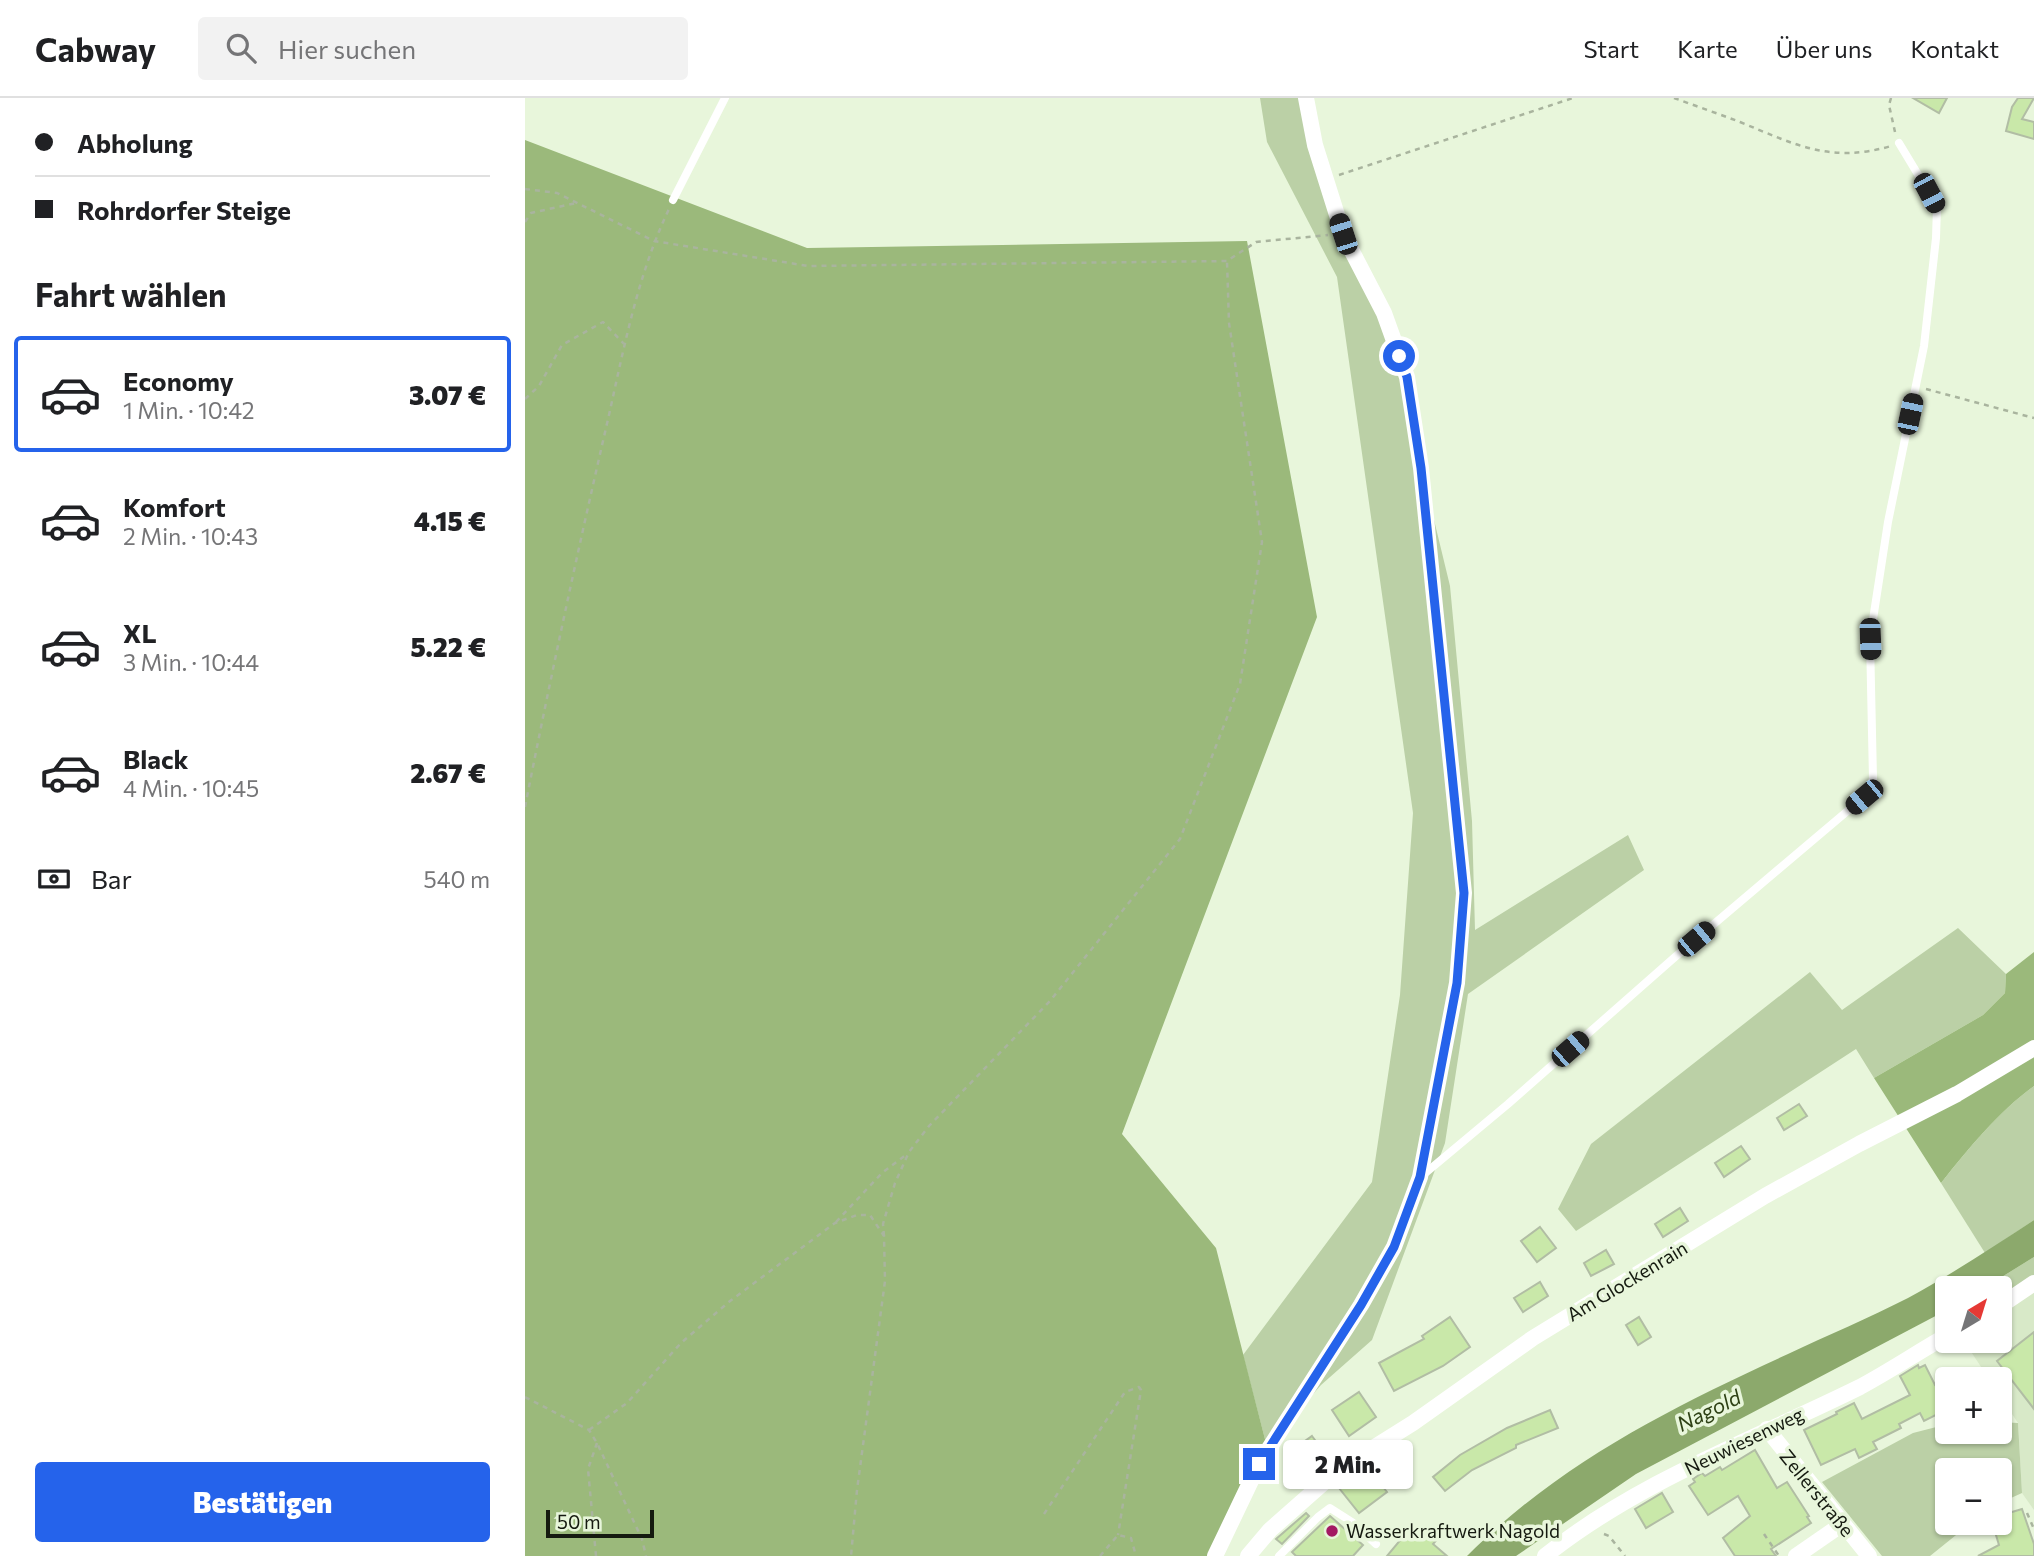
<!DOCTYPE html>
<html lang="de">
<meta charset="utf-8">
<style>
body{margin:0;font-family:Commissioner,sans-serif;background:#f2f2f2;color:#202124;height:100vh;display:flex;flex-direction:column;font-size:26px;white-space:nowrap}
*{box-sizing:border-box;margin:0}
p{font-size:23px;color:#757577}
.icon{flex:none;width:38px;height:38px;fill:none;stroke:currentColor;stroke-width:2;stroke-linecap:round;stroke-linejoin:round}
.map{position:relative;flex:1;overflow:hidden}
.drawer{display:flex;flex-direction:column;background:#fff;width:525px}
.drawer>*{flex:none}
.hud{display:grid;align-content:center;height:154px;padding:0 35px;background:#fff}
.needle{width:46px;rotate:38deg}
.tools{position:absolute;left:1410px;top:1178px;display:grid;gap:14px}
.tools a{display:grid;place-items:center;width:77px;height:77px;border-radius:7px;background:#fff;box-shadow:0 2px 5px #0004;font-size:35px}
.scale{position:absolute;left:21px;bottom:18px;width:108px;box-sizing:border-box;padding-left:7px;border:4px solid #151a10;border-top:0;font-size:19px;line-height:24px;white-space:nowrap;color:#151a10;-webkit-text-stroke:5px #e8f6db;paint-order:stroke}
.end{position:absolute;width:32px;height:32px;margin:-16px;border:9px solid #2563eb;background:#fff;box-shadow:0 0 0 4px #fff}
.from{border-radius:50%}
.bubble{position:absolute;height:49px;border-radius:7px;background:#fff;box-shadow:0 2px 5px #0004;font-size:23px;font-weight:800;line-height:49px;text-align:center}
.car{position:absolute;width:21px;height:42px;margin:-21px -10px;border-radius:9px;box-shadow:0 0 5px 2px #0007;background:linear-gradient(#222 24%,#8ab4d8 0 40%,#222 0 76%,#8ab4d8 0 86%,#222 0)}
.hud b{display:flex;align-items:center;gap:24px;height:66px;font-size:26px}
.hud b+b{border-top:2px solid #e0e0e0}
.hud i{width:18px;height:18px;background:#202124}
ul{padding:0;list-style:none}
li{display:flex;align-items:center;gap:21px;height:116px;margin:0 14px 10px;padding:0 21px;border:4px solid transparent;border-radius:7px}
li div{flex:1}
li b{display:block;font-size:26px}
li em{font-style:normal;font-weight:800}
li.on{border-color:#2563eb}
li>.icon{width:63px;height:63px;stroke-width:1.5}
h2{padding:0 35px;font-size:32px;line-height:84px}
.pay{display:flex;align-items:center;gap:18px;height:77px;padding:0 35px;font-size:26px}
.pay p{margin-inline-start:auto}
.cta{display:flex;gap:14px;margin-top:auto;padding:14px 35px}
.cta a{flex:1;height:80px;border-radius:7px;background:#2563eb;color:#fff;font-size:28px;font-weight:800;line-height:80px;text-align:center}
header{display:flex;align-items:center;gap:42px;box-sizing:border-box;height:98px;padding:0 35px;background:#fff;border-bottom:2px solid #e0e0e0}
header strong{font-size:33px}
nav{display:flex;gap:38px;margin-inline-start:auto;font-size:24px}
.search{width:490px;height:63px;background:#f2f2f2;display:flex;align-items:center;gap:18px;box-sizing:border-box;padding:0 24px;border-radius:7px;color:#757577;font-size:26px}
main{display:flex;flex:1;min-height:0}
.map>svg:first-child{display:block}
</style>
<header>
<strong>Cabway</strong>
<div class="search"><svg class="icon" aria-label="search" viewBox="0 0 24 24"><circle cx="10" cy="10" r="6"/><path d="M15 15l6 6"/></svg>Hier suchen</div>
<nav><a>Start</a><a>Karte</a><a>Über uns</a><a>Kontakt</a></nav>
</header>
<main>
<section class="drawer">
<div class="hud">
<b><i class="from"></i>Abholung</b>
<b><i></i>Rohrdorfer Steige</b>
</div>
<h2>Fahrt wählen</h2>
<ul>
<li class="on"><svg class="icon" aria-label="car" viewBox="0 0 24 24"><path d="M5 17H2v-5l4-1 3-4h7l3 4 3 1v5h-3M9 17h6M6 11h13"/><circle cx="7" cy="17" r="2"/><circle cx="17" cy="17" r="2"/></svg><div><b>Economy</b><p>1 Min. · 10:42</p></div><em>3.07 €</em></li>
<li><svg class="icon" aria-label="car" viewBox="0 0 24 24"><path d="M5 17H2v-5l4-1 3-4h7l3 4 3 1v5h-3M9 17h6M6 11h13"/><circle cx="7" cy="17" r="2"/><circle cx="17" cy="17" r="2"/></svg><div><b>Komfort</b><p>2 Min. · 10:43</p></div><em>4.15 €</em></li>
<li><svg class="icon" aria-label="car" viewBox="0 0 24 24"><path d="M5 17H2v-5l4-1 3-4h7l3 4 3 1v5h-3M9 17h6M6 11h13"/><circle cx="7" cy="17" r="2"/><circle cx="17" cy="17" r="2"/></svg><div><b>XL</b><p>3 Min. · 10:44</p></div><em>5.22 €</em></li>
<li><svg class="icon" aria-label="car" viewBox="0 0 24 24"><path d="M5 17H2v-5l4-1 3-4h7l3 4 3 1v5h-3M9 17h6M6 11h13"/><circle cx="7" cy="17" r="2"/><circle cx="17" cy="17" r="2"/></svg><div><b>Black</b><p>4 Min. · 10:45</p></div><em>2.67 €</em></li>
</ul>
<div class="pay"><svg class="icon" aria-label="cash" viewBox="0 0 24 24"><path d="M3 7h18v10H3z"/><circle cx="12" cy="12" r="2"/></svg>Bar<p>540 m</p></div>
<div class="cta"><a>Bestätigen</a></div>
</section>
<div class="map">
<svg width="1509" height="1458" viewBox="0 0 1509 1458">
<rect width="100%" height="100%" fill="#e8f6db"/>
<path fill="#d8e9c8" d="M 1509,1178 L 1509,1412 L 1497,1395 L 1493,1325 L 1475,1298 L 1475,1281 L 1464,1281 L 1439,1243 L 1475,1242 L 1475,1199 Z"/>
<g fill="#bbd0a6">
<path d="M 735,0 L 781,0 L 790,47 L 859,215 L 925,488 L 947,723 L 950,832 L 1103,737 L 1119,772 L 943,896 L 920,1045 L 847,1242 L 796,1287 L 742,1349 L 718,1257 L 847,1084 L 875,897 L 888,715 L 812,179 L 742,44 Z"/>
<path d="M 1433,830 L 1481,876 L 1480,895 L 1458,917 L 1349,980 L 1331,951 L 1051,1133 L 1033,1111 L 1066,1046 L 1285,874 L 1317,912 Z"/>
<path d="M 1509,988 L 1509,1122 L 1460,1155 L 1416,1085 C 1444,1050 1473,1014 1509,988 Z"/>
<path d="M 1509,1159 L 1509,1178 L 1475,1199 L 1475,1190 L 1459,1190 Z"/>
<path d="M 1475,1324 L 1493,1325 L 1497,1395 L 1475,1405 L 1475,1372 L 1423,1372 L 1423,1424 L 1446,1425 L 1405,1458 L 1357,1458 L 1297,1384 L 1388,1335 L 1423,1326 L 1423,1334 L 1475,1334 Z"/>
</g>
<g fill="#9bb97b">
<path d="M 0,42 L 282,150 L 722,143 L 792,519 L 597,1036 L 691,1150 L 742,1349 L 688,1458 L 0,1458 Z"/>
<path d="M 1509,854 L 1509,988 C 1473,1014 1444,1050 1416,1085 L 1349,980 L 1458,917 L 1480,895 L 1481,876 Z"/>
</g>
<path fill="#8ca96c" d="M 1509,1122 L 1509,1159 L 1459,1190 L 1423,1190 L 1423,1211 L 1420,1213 L 1111,1376 L 991,1458 L 942,1458 C 1033,1366 1147,1309 1263,1256 C 1303,1237 1344,1220 1383,1200 C 1427,1176 1468,1149 1509,1122 Z"/>
<g fill="#c9e8a9" stroke="#b1bda4" stroke-width="2">
<path d="M 1388,0 L 1422,0 L 1414,15 Z"/>
<path d="M 1493,0 L 1509,0 L 1497,21 L 1509,24 L 1509,41 L 1481,33 L 1487,9 Z"/>
<path d="M 1274,1006 L 1282,1018 L 1259,1032 L 1252,1020 Z"/>
<path d="M 1216,1048 L 1225,1061 L 1199,1079 L 1190,1065 Z"/>
<path d="M 1155,1110 L 1163,1123 L 1138,1139 L 1130,1126 Z"/>
<path d="M 1015,1129 L 1031,1150 L 1012,1164 L 996,1143 Z"/>
<path d="M 1081,1152 L 1089,1166 L 1066,1178 L 1059,1165 Z"/>
<path d="M 1015,1184 L 1023,1198 L 998,1214 L 989,1200 Z"/>
<path d="M 925,1219 L 945,1249 L 918,1268 L 869,1293 L 854,1265 L 899,1241 L 897,1238 Z"/>
<path d="M 1114,1219 L 1126,1239 L 1113,1247 L 1101,1227 Z"/>
<path d="M 1509,1234 L 1509,1311 L 1472,1263 Z"/>
<path d="M 1393,1267 L 1394,1270 L 1400,1267 L 1410,1287 L 1423,1281 L 1423,1311 L 1399,1323 L 1395,1315 L 1374,1326 L 1376,1330 L 1348,1344 L 1352,1351 L 1334,1360 L 1330,1351 L 1296,1367 L 1279,1332 L 1312,1316 L 1311,1314 L 1329,1305 L 1337,1321 L 1385,1297 L 1375,1278 Z"/>
<path d="M 834,1294 L 851,1319 L 824,1338 L 807,1312 Z"/>
<path d="M 1025,1312 L 1033,1330 L 991,1347 L 991,1350 L 947,1372 L 920,1393 L 908,1379 L 935,1357 L 982,1330 Z"/>
<path d="M 787,1338 L 806,1364 L 782,1383 L 762,1356 Z"/>
<path d="M 1230,1352 L 1252,1390 L 1262,1384 L 1284,1418 L 1282,1419 L 1286,1425 L 1246,1451 L 1251,1458 L 1210,1458 L 1198,1440 L 1225,1418 L 1213,1398 L 1183,1417 L 1164,1388 L 1170,1384 L 1168,1381 L 1177,1375 L 1180,1378 L 1195,1369 L 1197,1372 Z"/>
<path d="M 842,1369 L 862,1394 L 834,1415 L 814,1390 Z"/>
<path d="M 1137,1395 L 1148,1414 L 1121,1430 L 1110,1411 Z"/>
<path d="M 1497,1411 L 1509,1446 L 1509,1458 L 1453,1458 L 1474,1447 L 1467,1424 L 1479,1424 L 1477,1417 Z"/>
<path d="M 781,1415 L 784,1418 L 757,1446 L 751,1441 Z"/>
<path d="M 805,1418 L 838,1447 L 828,1458 L 771,1458 L 767,1454 Z"/>
<path d="M 887,1428 L 896,1436 L 901,1429 L 906,1429 L 912,1433 L 914,1439 L 908,1446 L 922,1458 L 862,1458 Z"/>
</g>
<g fill="none" stroke-linecap="round" stroke-linejoin="round">
<g stroke="#a9b49e" stroke-width="2.5" stroke-dasharray="5 5" stroke-linecap="butt">
<path d="M 1149,0 C 1171,8 1194,16 1215,24 C 1269,46 1305,66 1366,48"/>
<path d="M 1366,0 L 1364,7 L 1370,34"/>
<path d="M 814,77 L 1048,0"/>
<path d="M 0,91 L 32,95 L 129,143 L 283,168 L 702,163 L 731,144 L 803,137"/>
<path d="M 0,124 L 6,115 L 51,105"/>
<path d="M 1401,291 L 1509,320"/>
<path d="M 0,301 L 14,288 L 37,247 L 78,224 L 99,246"/>
<path d="M 0,709 C 25,582 52,456 81,330 C 98,256 111,180 144,111"/>
<path d="M 311,1124 L 357,1075 L 382,1056"/>
<path d="M 359,1138 L 358,1126 L 370,1085 L 384,1054 L 404,1028 L 525,903 L 655,741 L 715,586 L 737,444 L 704,225 L 702,163"/>
<path d="M 0,1299 L 64,1332 L 72,1345 L 117,1441 L 121,1458"/>
<path d="M 64,1332 L 102,1305 L 156,1245 L 205,1203 L 310,1125 L 332,1117 L 345,1117 L 359,1138 L 360,1183 L 332,1392 L 326,1458"/>
<path d="M 1502,1415 L 1509,1431"/>
<path d="M 519,1416 L 600,1294 L 614,1289 L 616,1292 L 593,1437"/>
<path d="M 1079,1436 L 1084,1438 L 1100,1458"/>
<path d="M 1239,1436 L 1254,1458"/>
<path d="M 71,1458 L 63,1371 L 72,1345"/>
<path d="M 575,1458 L 593,1437 L 606,1440 L 611,1458"/>
</g>
<g stroke="#fff" stroke-width="8">
<path d="M 148,102 L 200,0"/>
<path d="M 898,1077 L 983,1006 L 1150,859 L 1339,699 L 1348,681 L 1345,541 L 1363,424 L 1399,248 L 1411,140 L 1412,108 L 1374,45"/>
<path d="M 754,1458 L 793,1419 L 805,1410 L 827,1424 L 851,1446"/>
</g>
<g stroke="#fff" stroke-width="16">
<path d="M 1475,1208 L 1509,1185"/>
<path d="M 1242,1331 L 1344,1458"/>
<path d="M 690,1458 L 734,1366 L 836,1207 L 869,1149 L 895,1079 L 932,885 L 939,795 L 896,370 L 882,279 L 859,215 L 818,136 L 790,47 L 781,0"/>
<path d="M 723,1458 L 745,1432 L 813,1372 L 888,1325 L 1008,1240 L 1240,1098 L 1334,1046 L 1432,996 L 1509,950"/>
<path d="M 1020,1458 C 1114,1383 1228,1342 1335,1289 C 1365,1273 1393,1254 1423,1237"/>
<path d="M 1271,1458 L 1316,1427"/>
</g>
</g>
<g fill="none" stroke-linecap="round" stroke-linejoin="round">
<path stroke="#2563eb" stroke-width="9" d="M 734,1366 L 836,1207 L 869,1149 L 895,1079 L 932,885 L 939,795 L 896,370 L 882,279 L 874,258"/>
</g>
<circle fill="#a31963" stroke="#e8f6db" stroke-width="2.5" cx="807" cy="1433" r="7"/>
<g text-anchor="middle" stroke-width="7" stroke-linejoin="round" paint-order="stroke">
<g font-size="19" fill="#151a10" stroke="#e8f6db">
<text transform="translate(1102 1183) rotate(-31)" y="7">Am Glockenrain</text>
<text transform="translate(1219 1343) rotate(-26)" y="7">Neuwiesenweg</text>
<text transform="translate(1292 1395) rotate(51)" y="7">Zellerstraße</text>
</g>
<g font-size="19" fill="#151a10" stroke="#e8f6db" text-anchor="start">
<text x="821" y="1440">Wasserkraftwerk Nagold</text>
</g>
<g font-size="21" font-style="italic" fill="#2e4115" stroke="#e8f6db">
<text transform="translate(1184 1313) rotate(-26)" y="7">Nagold</text>
</g>
</g>
</svg>
<div class="tools">
<a><svg class="needle" viewBox="-14 -14 28 28"><path d="M0-13l5 13h-10z" fill="#e53935"/><path d="M0 13l5-13h-10z" fill="#757577"/></svg></a>
<a>+</a>
<a>−</a>
</div>
<div class="scale">50 m</div>
<i class="end from" style="left:874px;top:258px"></i>
<i class="end" style="left:734px;top:1366px"></i>
<div class="bubble" style="left:758px;top:1342px;width:130px">2 Min.</div>
<i class="car" style="left:1404px;top:95px;rotate:152deg"></i>
<i class="car" style="left:818px;top:136px;rotate:342deg"></i>
<i class="car" style="left:1385px;top:316px;rotate:12deg"></i>
<i class="car" style="left:1345px;top:541px;rotate:178deg"></i>
<i class="car" style="left:1339px;top:699px;rotate:230deg"></i>
<i class="car" style="left:1171px;top:841px;rotate:50deg"></i>
<i class="car" style="left:1045px;top:951px;rotate:49deg"></i>
</div>
</main>
